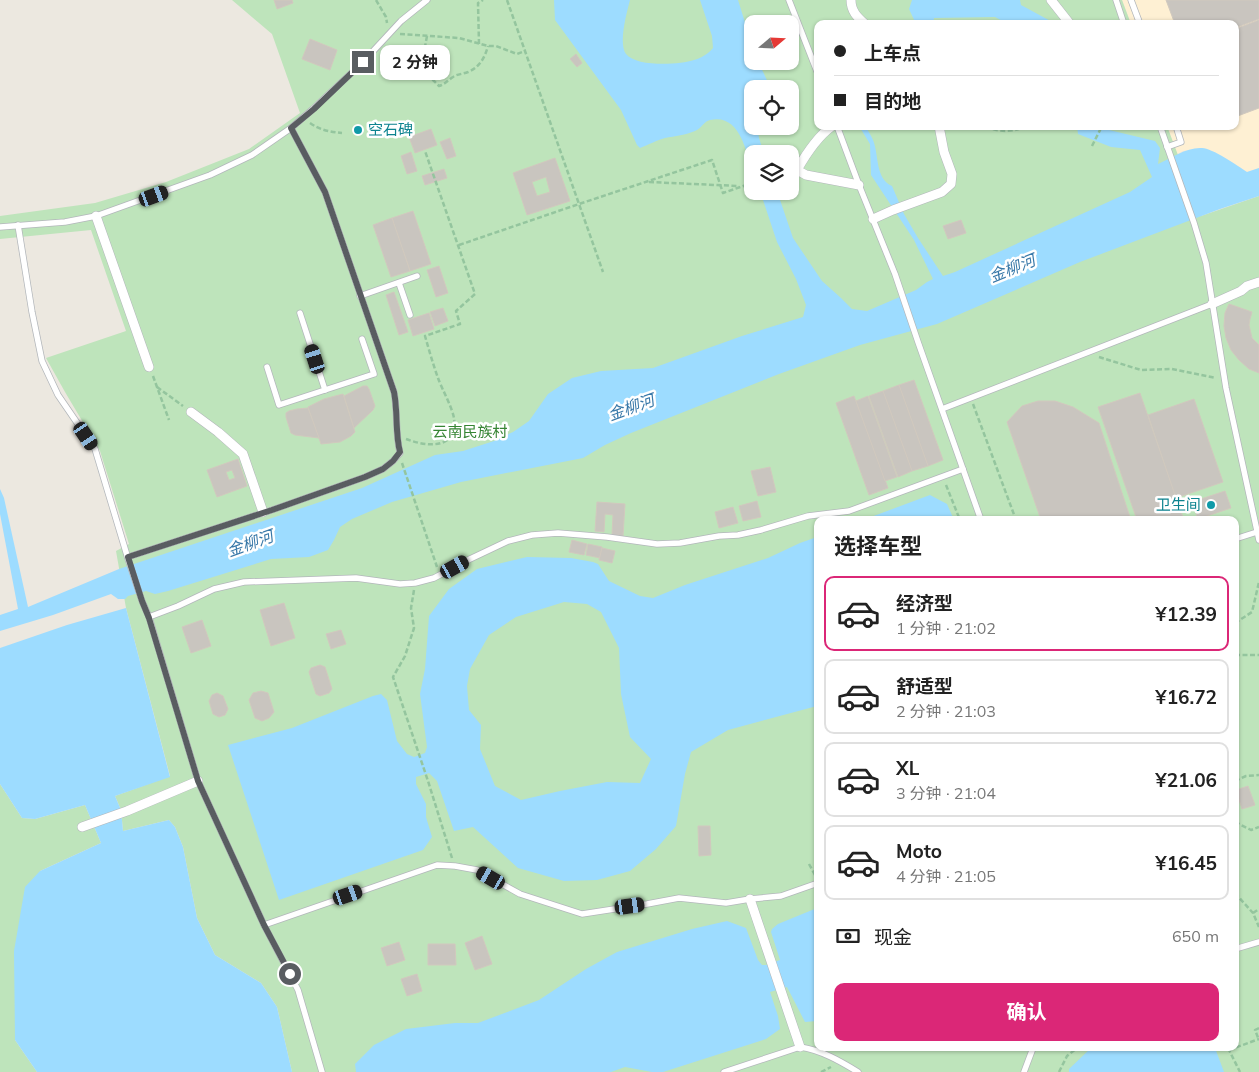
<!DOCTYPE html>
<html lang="zh">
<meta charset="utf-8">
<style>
body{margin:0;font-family:Mulish,"Noto Sans SC",sans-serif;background:#f6f6f6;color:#222;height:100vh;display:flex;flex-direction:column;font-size:19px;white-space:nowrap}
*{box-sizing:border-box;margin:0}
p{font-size:16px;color:#767676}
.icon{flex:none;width:28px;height:28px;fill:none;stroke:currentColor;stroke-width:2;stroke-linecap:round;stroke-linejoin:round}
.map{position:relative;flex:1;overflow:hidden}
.drawer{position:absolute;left:814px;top:516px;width:425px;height:535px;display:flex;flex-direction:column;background:#fff;border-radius:10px;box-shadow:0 1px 4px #0004}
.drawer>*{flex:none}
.banner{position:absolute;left:814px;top:20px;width:425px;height:110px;border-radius:10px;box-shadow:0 1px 4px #0004;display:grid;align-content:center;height:110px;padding:0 20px;background:#fff}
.needle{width:32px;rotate:71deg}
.tools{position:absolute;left:744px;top:15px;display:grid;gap:10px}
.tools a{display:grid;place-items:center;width:55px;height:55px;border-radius:10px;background:#fff;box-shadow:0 1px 4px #0004;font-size:25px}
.end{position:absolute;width:22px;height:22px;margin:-11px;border:6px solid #595d61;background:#fff;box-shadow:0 0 0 2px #fff}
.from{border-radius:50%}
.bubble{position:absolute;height:35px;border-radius:10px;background:#fff;box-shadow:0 1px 4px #0004;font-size:16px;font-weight:700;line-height:35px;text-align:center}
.car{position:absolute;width:15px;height:30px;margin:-15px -8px;border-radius:6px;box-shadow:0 0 4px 1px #0007;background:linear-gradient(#222 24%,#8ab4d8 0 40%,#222 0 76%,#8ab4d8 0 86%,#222 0)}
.banner b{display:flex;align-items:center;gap:18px;height:48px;font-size:19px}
.banner b+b{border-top:1px solid #e0e0e0}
.banner i{width:12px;height:12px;background:#222}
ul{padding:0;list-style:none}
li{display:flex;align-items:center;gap:15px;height:75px;margin:0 10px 8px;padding:0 10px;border:2px solid #e0e0e0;border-radius:10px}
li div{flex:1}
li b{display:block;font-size:19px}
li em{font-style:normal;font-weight:700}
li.current{border-color:#db2777}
li>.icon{width:45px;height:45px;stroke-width:1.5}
h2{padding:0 20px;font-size:22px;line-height:60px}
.pay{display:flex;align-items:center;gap:12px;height:55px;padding:0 20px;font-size:19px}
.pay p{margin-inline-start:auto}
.button{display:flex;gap:10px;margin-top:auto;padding:10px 20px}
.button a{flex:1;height:58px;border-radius:10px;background:#db2777;color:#fff;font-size:20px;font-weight:700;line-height:58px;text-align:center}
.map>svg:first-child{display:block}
</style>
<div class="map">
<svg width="1259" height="1072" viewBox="0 0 1259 1072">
<rect width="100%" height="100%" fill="#ece8e0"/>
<path fill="#fef0d3" d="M 1122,0 L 1259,0 L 1259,168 L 1247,172 L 1225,158 L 1203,148 L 1183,151 L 1177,154 L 1167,126 L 1235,126 L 1235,24 L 1131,24 Z"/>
<g fill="#bee4bb" fill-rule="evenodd">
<path d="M 232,0 L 1122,0 L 1131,24 L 818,24 L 818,126 L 1167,126 L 1201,216 L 1259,196 L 1259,1072 L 292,1072 L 277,1007 L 261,983 L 215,955 L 197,918 L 183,847 L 175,827 L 169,820 L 123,831 L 121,810 L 115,796 L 170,776 L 126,608 L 116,551 L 129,544 L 100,451 L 65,392 L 46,358 L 126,331 L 91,230 L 0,239 L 0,216 L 95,203 L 166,182 L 249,149 L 300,113 L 272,34 ZM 752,24 L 790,24 L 790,61 L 752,61 ZM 752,89 L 790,89 L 790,126 L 752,126 ZM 752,154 L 790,154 L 790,191 L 752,191 ZM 818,520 L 1235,520 L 1235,1048 L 818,1048 Z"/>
<path d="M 0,784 L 22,818 L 35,819 L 85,805 L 101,843 L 40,871 L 15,1040 L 37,1072 L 0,1072 Z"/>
</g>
<g fill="#9ddcff" fill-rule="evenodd">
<path d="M 554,0 L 630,0 C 627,12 618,43 626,54 C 636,67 679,65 694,60 C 701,58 708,54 713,48 L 712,36 L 700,0 L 738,0 L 752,45 L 752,61 L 758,61 L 771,89 L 752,89 L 752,126 L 757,126 L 759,138 L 764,154 L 752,154 L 752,170 C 746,150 739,113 710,120 C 704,121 702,128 695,131 C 686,135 675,136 665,138 C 657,140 648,145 640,148 L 637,145 L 621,110 L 555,20 Z"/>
<path d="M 912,0 L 1020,0 L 1021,5 L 1056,24 L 1008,24 L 995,17 L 934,18 L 933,24 L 916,24 L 909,9 Z"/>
<path d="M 859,126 L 865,126 C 868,131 871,135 873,140 C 879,154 875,179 892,186 L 904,214 L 918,238 L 943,276 L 955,272 L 1130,192 L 1152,177 L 1140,150 L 1111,147 L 1078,134 L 1077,126 L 1102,126 L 1105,129 L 1155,141 L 1160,148 L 1158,164 C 1171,158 1187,147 1202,148 C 1212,148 1238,166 1247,172 L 1259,168 L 1259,196 L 1220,209 L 1080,262 L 937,324 L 860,345 L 779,374 L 631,433 L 605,445 L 583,458 L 461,482 L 392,502 L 352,519 L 340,527 L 334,540 L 328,550 L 309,557 L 271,559 L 168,591 L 155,594 L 146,591 L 128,596 L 125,599 L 118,599 L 111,594 L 53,615 L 0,631 L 0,615 L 18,609 L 0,514 L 0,489 L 4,498 L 28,607 L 119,569 L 362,488 L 435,455 L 463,451 L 494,441 L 513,432 L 529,421 L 548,394 L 572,378 L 601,371 L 653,368 L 742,336 L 803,317 L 806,305 L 796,279 L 777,242 L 760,191 L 777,191 L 793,238 L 822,281 L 841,298 L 852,309 L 867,311 L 916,290 L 927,282 L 933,279 L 914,240 L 871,175 L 870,144 Z"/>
<path d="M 930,495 L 947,504 L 954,520 L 863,520 Z"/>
<path d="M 817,537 L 817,706 L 728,730 L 691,752 L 685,774 L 676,826 L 656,849 L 630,871 L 597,880 L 564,881 L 518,868 L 473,827 L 454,831 L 437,781 L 429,773 L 416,777 L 416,784 L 426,804 L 426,817 L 432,837 L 423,850 L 279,900 L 228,745 L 292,728 L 373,696 L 381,694 L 387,700 L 397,741 L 407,754 L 414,757 L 425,753 L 427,747 L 420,694 L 425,669 L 429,616 L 449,589 L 477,569 L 527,557 L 571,558 L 593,562 L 598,564 L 609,581 L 640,596 L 653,598 L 685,585 L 768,558 L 800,543 ZM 564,602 L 587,604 L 601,612 L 619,648 L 621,694 L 630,737 L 651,759 L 640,783 L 607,782 L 560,791 L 521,800 L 495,786 L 480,749 L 481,725 L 469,710 L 467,686 L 470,669 L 489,635 L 516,617 Z"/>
<path d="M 126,608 L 170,777 L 115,796 L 121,810 L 123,831 L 169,820 L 175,827 L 183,847 L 197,918 L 215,955 L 261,983 L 277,1007 L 292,1072 L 37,1072 L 15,1040 L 14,951 L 25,887 L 40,871 L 101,843 L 85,805 L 35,819 L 22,818 L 0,784 L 0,648 L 67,625 Z"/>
<path d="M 817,908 L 817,1021 L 805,1022 L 787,987 L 770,992 L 778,1016 L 780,1029 L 766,1039 L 663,1072 L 652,1072 L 625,1067 L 611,1072 L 356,1072 L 355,1064 L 374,1045 L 406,1029 L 455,1023 L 478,1023 L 539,1000 L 586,969 L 617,952 L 692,929 L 727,921 L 746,928 L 758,960 L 762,965 L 766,965 L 780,960 L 771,932 L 772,929 L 778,924 Z"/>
<path d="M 1091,1048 L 1215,1048 L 1224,1072 L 1069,1072 L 1069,1069 Z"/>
</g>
<g fill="#c9c5bf" stroke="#d1c9be" fill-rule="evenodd">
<path d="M 274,0 L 292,0 L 293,3 L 277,9 Z"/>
<path d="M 1166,0 L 1259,0 L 1259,19 L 1235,28 L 1235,24 L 1175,24 Z"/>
<path d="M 1259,20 L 1259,108 L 1235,117 L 1235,29 Z"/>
<path d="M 310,39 L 337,50 L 330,70 L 302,59 Z"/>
<path d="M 576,54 L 582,63 L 577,67 L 570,59 Z"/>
<path d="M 431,129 L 437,145 L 415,153 L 409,137 Z"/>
<path d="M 450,138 L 456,156 L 447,159 L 440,142 Z"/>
<path d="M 411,152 L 417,171 L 407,174 L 401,156 Z"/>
<path d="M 555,158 L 570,201 L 527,215 L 513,173 ZM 546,177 L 550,192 L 537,196 L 532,182 Z"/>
<path d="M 444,169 L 447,178 L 425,185 L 422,176 Z"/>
<path d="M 413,211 L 431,264 L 410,271 L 392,218 Z"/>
<path d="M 392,218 L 410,271 L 391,277 L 373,225 Z"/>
<path d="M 961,220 L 966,233 L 948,239 L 943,226 Z"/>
<path d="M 439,266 L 448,293 L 436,297 L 427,270 Z"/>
<path d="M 394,292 L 408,332 L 399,335 L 386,295 Z"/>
<path d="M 1229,304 L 1252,312 L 1250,319 L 1249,325 L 1252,338 L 1259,345 L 1259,373 L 1249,369 L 1239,360 L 1231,350 L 1226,338 L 1224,326 L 1225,313 Z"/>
<path d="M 443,308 L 448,321 L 435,326 L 430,312 Z"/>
<path d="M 429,313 L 434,329 L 413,336 L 408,320 Z"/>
<path d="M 914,380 L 943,460 L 928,466 L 899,385 Z"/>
<path d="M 899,385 L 928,466 L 912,471 L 883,391 Z"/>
<path d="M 363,386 L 367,386 L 369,389 L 375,406 L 373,410 L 354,428 L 344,396 Z"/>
<path d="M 883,391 L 912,471 L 898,477 L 869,396 Z"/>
<path d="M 1140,393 L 1176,498 L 1184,520 L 1137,520 L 1098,407 Z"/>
<path d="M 343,394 L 355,432 L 351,436 L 340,442 L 321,444 L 308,407 L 324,399 Z"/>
<path d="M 854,396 L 888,488 L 869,495 L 836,403 Z"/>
<path d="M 868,396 L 897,477 L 885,481 L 856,401 Z"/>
<path d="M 1194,399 L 1223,482 L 1176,498 L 1148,415 Z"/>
<path d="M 1038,401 L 1055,401 L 1073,407 L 1099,423 L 1131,520 L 1041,520 L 1007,422 L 1022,406 Z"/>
<path d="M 308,408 L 319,438 L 295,435 L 291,433 L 286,417 L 286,413 L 289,411 L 297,409 Z"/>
<path d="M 238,459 L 247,486 L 217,497 L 207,470 ZM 232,470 L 235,478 L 229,480 L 226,472 Z"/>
<path d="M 770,467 L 776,492 L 758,496 L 751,471 Z"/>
<path d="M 1225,491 L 1231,508 L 1198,519 L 1192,502 Z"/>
<path d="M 757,501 L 761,517 L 743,521 L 739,506 Z"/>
<path d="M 597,502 L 625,504 L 623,536 L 612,535 L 613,515 L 605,514 L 604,532 L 595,531 Z"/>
<path d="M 733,507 L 738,523 L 719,528 L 715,512 Z"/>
<path d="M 572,540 L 587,544 L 584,555 L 569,552 Z"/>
<path d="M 588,544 L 602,547 L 600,558 L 586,555 Z"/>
<path d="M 602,548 L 615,551 L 612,563 L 599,560 Z"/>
<path d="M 284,603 L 295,638 L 271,646 L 260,610 Z"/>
<path d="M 202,620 L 211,646 L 191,653 L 182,627 Z"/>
<path d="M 341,630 L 346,644 L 331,649 L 326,634 Z"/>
<path d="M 320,665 L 325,667 L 332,689 L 329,693 L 320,696 L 316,694 L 309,672 L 311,668 Z"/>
<path d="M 261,691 L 268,693 L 274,712 L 269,718 L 262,721 L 255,718 L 249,700 L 253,693 Z"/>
<path d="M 217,693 L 223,696 L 228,709 L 225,715 L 219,717 L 213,714 L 209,701 L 212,695 Z"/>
<path d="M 1248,786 L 1255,805 L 1242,809 L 1236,790 Z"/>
<path d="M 698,826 L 710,826 L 711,855 L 699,856 Z"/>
<path d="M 482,936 L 492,964 L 475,970 L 465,943 Z"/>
<path d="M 399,942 L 405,960 L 387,966 L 381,948 Z"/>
<path d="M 428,944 L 455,944 L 456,965 L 428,965 Z"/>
<path d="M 417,974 L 422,991 L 407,996 L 401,979 Z"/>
</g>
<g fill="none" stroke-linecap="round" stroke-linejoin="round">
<g stroke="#b3b7bb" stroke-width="7">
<g id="service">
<path d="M 789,0 L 818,74"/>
<path d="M 1116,0 L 1124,24"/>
<path d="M 1131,0 L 1140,24"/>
<path d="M 837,126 L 859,185 L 895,274 L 918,342 L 981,520"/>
<path d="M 1160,126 L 1194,223 L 1206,263 L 1226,388 L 1259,540"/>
<path d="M 1167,147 L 1181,142 L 1176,126"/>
<path d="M 18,225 L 32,312 L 42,361 L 58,395 L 95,449 L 129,562 L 142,601 L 149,617 L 198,781 L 264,925 L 298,990 L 322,1072"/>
<path d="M 0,227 L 65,222 L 96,216 L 210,175 L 252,155 L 291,128 L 313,109 L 363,62 L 401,21 L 427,0"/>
<path d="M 399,283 L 410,315"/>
<path d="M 360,296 L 417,276"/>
<path d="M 300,313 L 325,390"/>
<path d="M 267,367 L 279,405 L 374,374 L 362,339"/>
<path d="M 942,409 L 1212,304"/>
<path d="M 1235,539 L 1257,532"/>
<path d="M 128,557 L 272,510 L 365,477 L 383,469 L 393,461 L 400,453 C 395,433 398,412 394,392 L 325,192 L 291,128"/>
<path d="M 149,617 L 178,606 L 214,589 L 244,582 L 356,578 L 400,584 L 415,583 L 434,578 L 470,559 L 508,541 L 532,535 L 558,533 L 607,537 L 657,544 L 680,543 L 719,536 L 738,535 L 761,530 L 808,516 L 849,511 L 963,469"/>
<path d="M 264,925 L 437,865 L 455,866 L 477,870 L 520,894 L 582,914 L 647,904 L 679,898 L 726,903 L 750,899 L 781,896 L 818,883"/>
<path d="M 1235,949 L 1259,942"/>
<path d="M 724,1072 L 800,1047 C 821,1050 840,1061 858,1072"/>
<path d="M 1024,1072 L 1033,1048"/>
</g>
</g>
<g stroke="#b3b7bb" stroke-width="10">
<g id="pedestrian">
<path d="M 851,0 C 851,11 857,17 865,24"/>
<path d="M 1051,0 L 1070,24"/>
<path d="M 832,126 C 817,137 806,154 797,170 L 806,175 L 859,185"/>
<path d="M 96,216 L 149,367"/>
<path d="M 873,219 L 893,210 L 942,192 L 951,184 L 952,174 L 944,152 L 939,126"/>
<path d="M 1212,304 L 1241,291 L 1247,286 L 1259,282"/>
<path d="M 191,412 L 218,432 L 243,454 L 263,512"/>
<path d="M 82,827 L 127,811 L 198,781"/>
<path d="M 750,899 L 800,1047"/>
</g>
</g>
<g stroke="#94c59e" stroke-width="2.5" stroke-dasharray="5 2.5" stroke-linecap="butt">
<path d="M 376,0 L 386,17 L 387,23"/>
<path d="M 507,0 L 603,272"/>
<path d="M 400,34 L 459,38 L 488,46 L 496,46 L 517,54 L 525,51"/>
<path d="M 427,36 L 424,52 L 425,60 L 433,80 L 439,86 C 445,84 447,81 453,77 C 457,74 463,74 468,72 C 480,67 485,57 488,46"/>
<path d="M 479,44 L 478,3 L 483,0"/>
<path d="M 310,123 C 320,130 330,132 342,133"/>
<path d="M 986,126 C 999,133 1014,132 1027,126"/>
<path d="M 1092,146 L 1102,126"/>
<path d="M 649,182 L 739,186"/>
<path d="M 459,245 L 579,204 L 712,160 L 723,193 L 752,183"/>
<path d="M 1099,357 L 1141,370 L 1172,369 L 1216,378"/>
<path d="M 153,376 L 169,420"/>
<path d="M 157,387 L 183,406"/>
<path d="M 973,404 L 1016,520"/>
<path d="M 406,439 C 427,447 458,450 454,418 C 452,407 442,389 438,378 C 433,364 429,350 425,336 L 460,324 L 456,311 L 475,294 L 425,151"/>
<path d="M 402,463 L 437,567"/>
<path d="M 946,485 L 960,520"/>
<path d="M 414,590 L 411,608 L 414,628 L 405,656 L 393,677 L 428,781 L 452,858"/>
<path d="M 1235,623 L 1252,612 L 1259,582"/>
<path d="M 1235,655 L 1259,655"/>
<path d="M 1235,781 L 1246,776 L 1259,775"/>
<path d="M 1235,822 L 1251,830 L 1259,827"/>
<path d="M 809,864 L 815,875"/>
<path d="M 1235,893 L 1253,913 L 1259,927"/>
<path d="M 1253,913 L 1259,909"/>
<path d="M 1259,1028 L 1255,1030 L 1259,1040"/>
<path d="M 1228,1048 L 1240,1072"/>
<path d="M 1229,1050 L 1259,1039"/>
<path d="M 821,1072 L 831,1067"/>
<path d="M 1059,1072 L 1067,1056 L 1077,1048"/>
</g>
<use href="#service" stroke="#fff" stroke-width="5.5"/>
<use href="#pedestrian" stroke="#fff" stroke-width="9"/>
</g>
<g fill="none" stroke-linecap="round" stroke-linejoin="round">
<path stroke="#595d61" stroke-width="6" d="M 290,974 L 264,925 L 198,781 L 149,618 L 142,601 L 128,557 L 272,510 L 365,477 L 383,469 L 393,461 L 400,452 C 395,433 398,412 394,392 L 325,192 L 291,128 L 314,109 L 363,62"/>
</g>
<g fill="#0f9aa8" stroke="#fff" stroke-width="2">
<circle cx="358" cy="130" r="5"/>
<circle cx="1211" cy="505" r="5"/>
</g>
<g text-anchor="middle" stroke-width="5" stroke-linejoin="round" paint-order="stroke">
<g font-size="15" fill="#0d838f" stroke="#fff" text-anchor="start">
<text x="368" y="135">空石碑</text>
<text x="1201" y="510" text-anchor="end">卫生间</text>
</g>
<g font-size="15" fill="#368534" stroke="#fff">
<text x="470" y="437">云南民族村</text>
</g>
<g font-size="16" font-style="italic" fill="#3878a8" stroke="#fff">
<text transform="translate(1012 268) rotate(-22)" y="6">金柳河</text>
<text transform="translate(631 407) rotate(-20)" y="6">金柳河</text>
<text transform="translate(250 543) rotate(-20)" y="6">金柳河</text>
</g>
</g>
</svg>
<div class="tools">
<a><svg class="needle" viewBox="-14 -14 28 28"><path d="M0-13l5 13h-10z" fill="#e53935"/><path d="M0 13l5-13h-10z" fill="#767676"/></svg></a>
<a><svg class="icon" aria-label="locate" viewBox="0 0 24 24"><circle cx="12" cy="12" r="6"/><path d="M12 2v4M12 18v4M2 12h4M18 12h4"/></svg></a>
<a><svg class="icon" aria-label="layers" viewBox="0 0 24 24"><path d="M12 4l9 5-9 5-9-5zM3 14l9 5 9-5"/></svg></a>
</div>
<i class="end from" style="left:290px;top:974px"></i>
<i class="end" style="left:363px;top:62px"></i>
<div class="bubble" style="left:380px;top:45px;width:70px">2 分钟</div>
<i class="car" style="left:154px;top:196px;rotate:70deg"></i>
<i class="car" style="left:315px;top:359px;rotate:342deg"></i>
<i class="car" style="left:86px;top:436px;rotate:146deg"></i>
<i class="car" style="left:455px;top:567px;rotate:61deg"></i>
<i class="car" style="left:491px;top:878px;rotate:300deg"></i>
<i class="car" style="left:348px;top:895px;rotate:71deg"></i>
<i class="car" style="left:630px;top:906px;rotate:82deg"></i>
<div class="banner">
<b><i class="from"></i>上车点</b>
<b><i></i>目的地</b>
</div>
<section class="drawer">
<h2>选择车型</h2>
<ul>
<li class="current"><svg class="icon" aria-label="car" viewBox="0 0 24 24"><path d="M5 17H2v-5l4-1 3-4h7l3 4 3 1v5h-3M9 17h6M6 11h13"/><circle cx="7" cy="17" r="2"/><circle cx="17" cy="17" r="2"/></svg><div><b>经济型</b><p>1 分钟 · 21:02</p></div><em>¥12.39</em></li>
<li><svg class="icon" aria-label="car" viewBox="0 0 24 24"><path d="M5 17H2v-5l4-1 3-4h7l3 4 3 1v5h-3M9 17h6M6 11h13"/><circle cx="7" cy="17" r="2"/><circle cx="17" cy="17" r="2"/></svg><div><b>舒适型</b><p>2 分钟 · 21:03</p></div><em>¥16.72</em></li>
<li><svg class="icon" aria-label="car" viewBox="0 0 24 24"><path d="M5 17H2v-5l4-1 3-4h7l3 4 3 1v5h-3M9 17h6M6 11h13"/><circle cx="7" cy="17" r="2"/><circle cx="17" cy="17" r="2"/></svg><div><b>XL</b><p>3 分钟 · 21:04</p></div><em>¥21.06</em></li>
<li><svg class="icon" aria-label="car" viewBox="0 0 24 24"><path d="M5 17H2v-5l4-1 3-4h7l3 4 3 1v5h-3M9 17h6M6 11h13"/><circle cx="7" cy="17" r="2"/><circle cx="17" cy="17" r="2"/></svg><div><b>Moto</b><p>4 分钟 · 21:05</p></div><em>¥16.45</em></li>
</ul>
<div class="pay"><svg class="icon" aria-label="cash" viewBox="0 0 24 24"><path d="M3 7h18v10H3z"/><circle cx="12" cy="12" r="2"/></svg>现金<p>650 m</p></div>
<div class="button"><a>确认</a></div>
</section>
</div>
